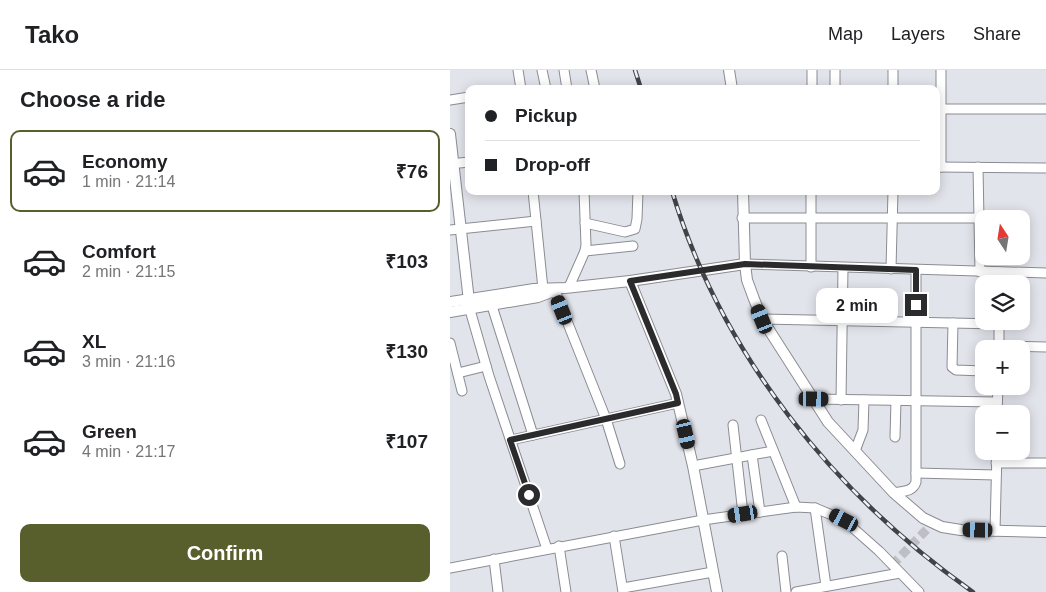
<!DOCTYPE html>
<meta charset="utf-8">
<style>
body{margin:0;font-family:Helvetica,sans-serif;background:#f6f6f6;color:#202124;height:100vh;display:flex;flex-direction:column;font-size:19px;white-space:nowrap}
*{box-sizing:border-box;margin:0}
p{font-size:16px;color:#757577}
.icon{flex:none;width:28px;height:28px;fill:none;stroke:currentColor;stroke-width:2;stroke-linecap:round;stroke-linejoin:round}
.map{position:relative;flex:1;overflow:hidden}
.details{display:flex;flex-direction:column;background:#fff;width:450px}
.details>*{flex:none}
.top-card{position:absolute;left:15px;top:15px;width:475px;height:110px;border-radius:10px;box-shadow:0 2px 12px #0003;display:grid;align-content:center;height:110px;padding:0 20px;background:#fff}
.needle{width:32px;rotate:348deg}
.tools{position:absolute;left:525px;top:140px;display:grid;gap:10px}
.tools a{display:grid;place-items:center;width:55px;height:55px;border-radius:10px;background:#fff;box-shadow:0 2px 12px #0003;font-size:25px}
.end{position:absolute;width:22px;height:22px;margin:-11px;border:6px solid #2b2b2e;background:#fff;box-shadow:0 0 0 2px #fff}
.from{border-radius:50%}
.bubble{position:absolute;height:35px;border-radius:10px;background:#fff;box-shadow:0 2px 12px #0003;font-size:16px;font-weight:700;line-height:35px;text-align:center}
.car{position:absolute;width:15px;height:30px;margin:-15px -8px;border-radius:6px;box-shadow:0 0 4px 1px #0007;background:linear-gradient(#222 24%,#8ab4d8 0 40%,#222 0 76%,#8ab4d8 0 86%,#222 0)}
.top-card b{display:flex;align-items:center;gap:18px;height:48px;font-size:19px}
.top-card b+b{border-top:1px solid #e0e0e0}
.top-card i{width:12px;height:12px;background:#202124}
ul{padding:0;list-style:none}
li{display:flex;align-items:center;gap:15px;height:82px;margin:0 10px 8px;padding:0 10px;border:2px solid transparent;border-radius:10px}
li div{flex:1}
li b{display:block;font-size:19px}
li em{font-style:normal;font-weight:700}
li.current{border-color:#585f2d}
li>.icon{width:45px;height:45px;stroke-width:1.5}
h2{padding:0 20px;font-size:22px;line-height:60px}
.cta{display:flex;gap:10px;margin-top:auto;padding:10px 20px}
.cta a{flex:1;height:58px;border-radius:10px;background:#585f2d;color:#fff;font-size:20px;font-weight:700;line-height:58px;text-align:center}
header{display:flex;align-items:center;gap:30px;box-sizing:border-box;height:70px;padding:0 25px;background:#fff;border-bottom:1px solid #e0e0e0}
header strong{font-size:24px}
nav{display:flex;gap:28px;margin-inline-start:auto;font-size:18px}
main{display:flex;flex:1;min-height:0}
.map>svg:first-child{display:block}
</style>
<header>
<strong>Tako</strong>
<nav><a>Map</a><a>Layers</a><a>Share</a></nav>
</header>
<main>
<section class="details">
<h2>Choose a ride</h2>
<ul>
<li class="current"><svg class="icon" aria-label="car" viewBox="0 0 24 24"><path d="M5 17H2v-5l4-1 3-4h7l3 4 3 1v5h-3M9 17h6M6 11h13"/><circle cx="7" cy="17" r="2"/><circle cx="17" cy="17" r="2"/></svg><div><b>Economy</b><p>1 min · 21:14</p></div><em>₹76</em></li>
<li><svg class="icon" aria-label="car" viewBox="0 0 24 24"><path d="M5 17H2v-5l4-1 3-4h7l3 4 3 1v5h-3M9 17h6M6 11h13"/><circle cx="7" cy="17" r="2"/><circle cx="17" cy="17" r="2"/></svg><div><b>Comfort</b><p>2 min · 21:15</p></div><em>₹103</em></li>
<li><svg class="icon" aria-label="car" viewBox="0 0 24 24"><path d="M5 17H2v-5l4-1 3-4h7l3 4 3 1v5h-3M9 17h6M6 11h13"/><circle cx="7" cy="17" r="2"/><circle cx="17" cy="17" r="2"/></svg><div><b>XL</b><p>3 min · 21:16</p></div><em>₹130</em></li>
<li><svg class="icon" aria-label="car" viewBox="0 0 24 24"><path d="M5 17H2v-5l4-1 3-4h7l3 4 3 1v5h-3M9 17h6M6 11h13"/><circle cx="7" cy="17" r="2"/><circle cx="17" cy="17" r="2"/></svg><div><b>Green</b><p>4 min · 21:17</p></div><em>₹107</em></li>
</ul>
<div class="cta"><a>Confirm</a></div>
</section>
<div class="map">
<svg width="596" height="522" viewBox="0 0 596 522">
<rect width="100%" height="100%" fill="#e2e4eb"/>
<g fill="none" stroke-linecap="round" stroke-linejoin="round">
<path stroke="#bdbfc5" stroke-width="9" stroke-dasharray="9 4.5" stroke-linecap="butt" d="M 442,495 L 483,453"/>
<g stroke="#8b8c93" stroke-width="11">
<g id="minor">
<path d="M 68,0 L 71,19"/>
<path d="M 92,0 L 96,19"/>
<path d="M 114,0 L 117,19"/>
<path d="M 141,0 L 145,19"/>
<path d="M 385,0 L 385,19"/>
<path d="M 443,0 L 443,19"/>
<path d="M 491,0 L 491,97"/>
<path d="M 362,19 L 362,0"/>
<path d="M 0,30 L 19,27"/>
<path d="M 491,39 L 596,39"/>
<path d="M 0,94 L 19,92"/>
<path d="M 486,97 L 596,98"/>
<path d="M 528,97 L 530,202"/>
<path d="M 83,121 L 93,219"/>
<path d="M 292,148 L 572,148"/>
<path d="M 135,153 L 175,162 L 185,159 L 187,149 L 188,121"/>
<path d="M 0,160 L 86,151"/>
<path d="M 135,181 L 183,176"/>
<path d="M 295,194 L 596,203"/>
<path d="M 361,197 L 361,121"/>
<path d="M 441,199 L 443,121"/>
<path d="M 550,214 L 550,202"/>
<path d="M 119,217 L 135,181 L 136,175 L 134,121"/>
<path d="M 105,221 L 156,349 L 170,394"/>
<path d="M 42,236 L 83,365"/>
<path d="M 20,240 L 39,306 L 97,479"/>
<path d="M 312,249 L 549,254"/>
<path d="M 503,253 L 502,297 L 506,300 L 534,301"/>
<path d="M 0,273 L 12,321"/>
<path d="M 549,276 L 596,277"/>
<path d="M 549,279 L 549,251"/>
<path d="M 8,303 L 36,296"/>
<path d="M 364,329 L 547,332"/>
<path d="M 391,330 L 393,198"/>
<path d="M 547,344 L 548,316"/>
<path d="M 311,350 L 346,437"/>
<path d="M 283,355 L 293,444"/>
<path d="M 445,367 L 446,331"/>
<path d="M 61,370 L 228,333"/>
<path d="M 405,381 L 413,360 L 414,330"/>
<path d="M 302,385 L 310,442"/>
<path d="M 546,393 L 596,393"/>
<path d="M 243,396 L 323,381"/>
<path d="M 466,403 L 546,405"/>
<path d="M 444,423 C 453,421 463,422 466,412 L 466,200"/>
<path d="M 365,438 L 376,516"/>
<path d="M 545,461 L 547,381"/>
<path d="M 164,466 L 173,522"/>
<path d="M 109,476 L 116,522"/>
<path d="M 332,486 L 336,522"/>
<path d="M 44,489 L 48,522"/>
<path d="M 0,498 L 253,450 L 346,437 L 365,438 L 394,450 L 429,481 L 469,522"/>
<path d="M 173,518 L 263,502"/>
<path d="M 346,522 L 450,503"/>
</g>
</g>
<g stroke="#8b8c93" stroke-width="12">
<g id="tertiary">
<path d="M 279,0 L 282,19"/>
<path d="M 0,64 L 20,240"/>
<path d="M 293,121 L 295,194 L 297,210 L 304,229 L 312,249 L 378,352 L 444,423 L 473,448 L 492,457 L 511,460 L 596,462"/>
<path d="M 180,211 L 226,324 L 243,396 L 267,522"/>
<path d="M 0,232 L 84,219 L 115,218 L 180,211 L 295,194"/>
<path d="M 0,242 L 88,227 L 104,221"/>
</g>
</g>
<use href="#minor" stroke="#fff" stroke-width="9"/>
<use href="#tertiary" stroke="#fff" stroke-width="10"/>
<g stroke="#424346" stroke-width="4.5">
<g id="rail">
<path d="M 185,0 L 191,19"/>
<path d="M 222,121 C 271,284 385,425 523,522"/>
</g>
</g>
<use href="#rail" stroke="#eff1f9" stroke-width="2.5" stroke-dasharray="8" stroke-linecap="butt"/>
</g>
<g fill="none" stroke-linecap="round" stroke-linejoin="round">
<path stroke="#2b2b2e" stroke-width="6" d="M 79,425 L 60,370 L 228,333 L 226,324 L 180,211 L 295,194 L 466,200 L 466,235"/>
</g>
</svg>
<div class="tools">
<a><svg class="needle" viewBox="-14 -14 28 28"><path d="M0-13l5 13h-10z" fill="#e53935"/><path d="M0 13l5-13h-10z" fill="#757577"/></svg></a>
<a><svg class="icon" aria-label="layers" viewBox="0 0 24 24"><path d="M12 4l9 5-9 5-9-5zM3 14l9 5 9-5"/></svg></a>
<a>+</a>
<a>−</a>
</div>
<i class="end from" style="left:79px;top:425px"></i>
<i class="end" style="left:466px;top:235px"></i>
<div class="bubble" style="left:366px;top:218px;width:82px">2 min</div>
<i class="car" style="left:112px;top:240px;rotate:338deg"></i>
<i class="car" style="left:312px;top:249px;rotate:338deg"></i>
<i class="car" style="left:364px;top:329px;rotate:91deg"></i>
<i class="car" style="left:236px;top:364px;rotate:167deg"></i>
<i class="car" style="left:293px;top:444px;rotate:261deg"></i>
<i class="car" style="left:394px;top:450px;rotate:297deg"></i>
<i class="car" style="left:528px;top:460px;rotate:271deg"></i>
<div class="top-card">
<b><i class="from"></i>Pickup</b>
<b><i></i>Drop-off</b>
</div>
</div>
</main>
